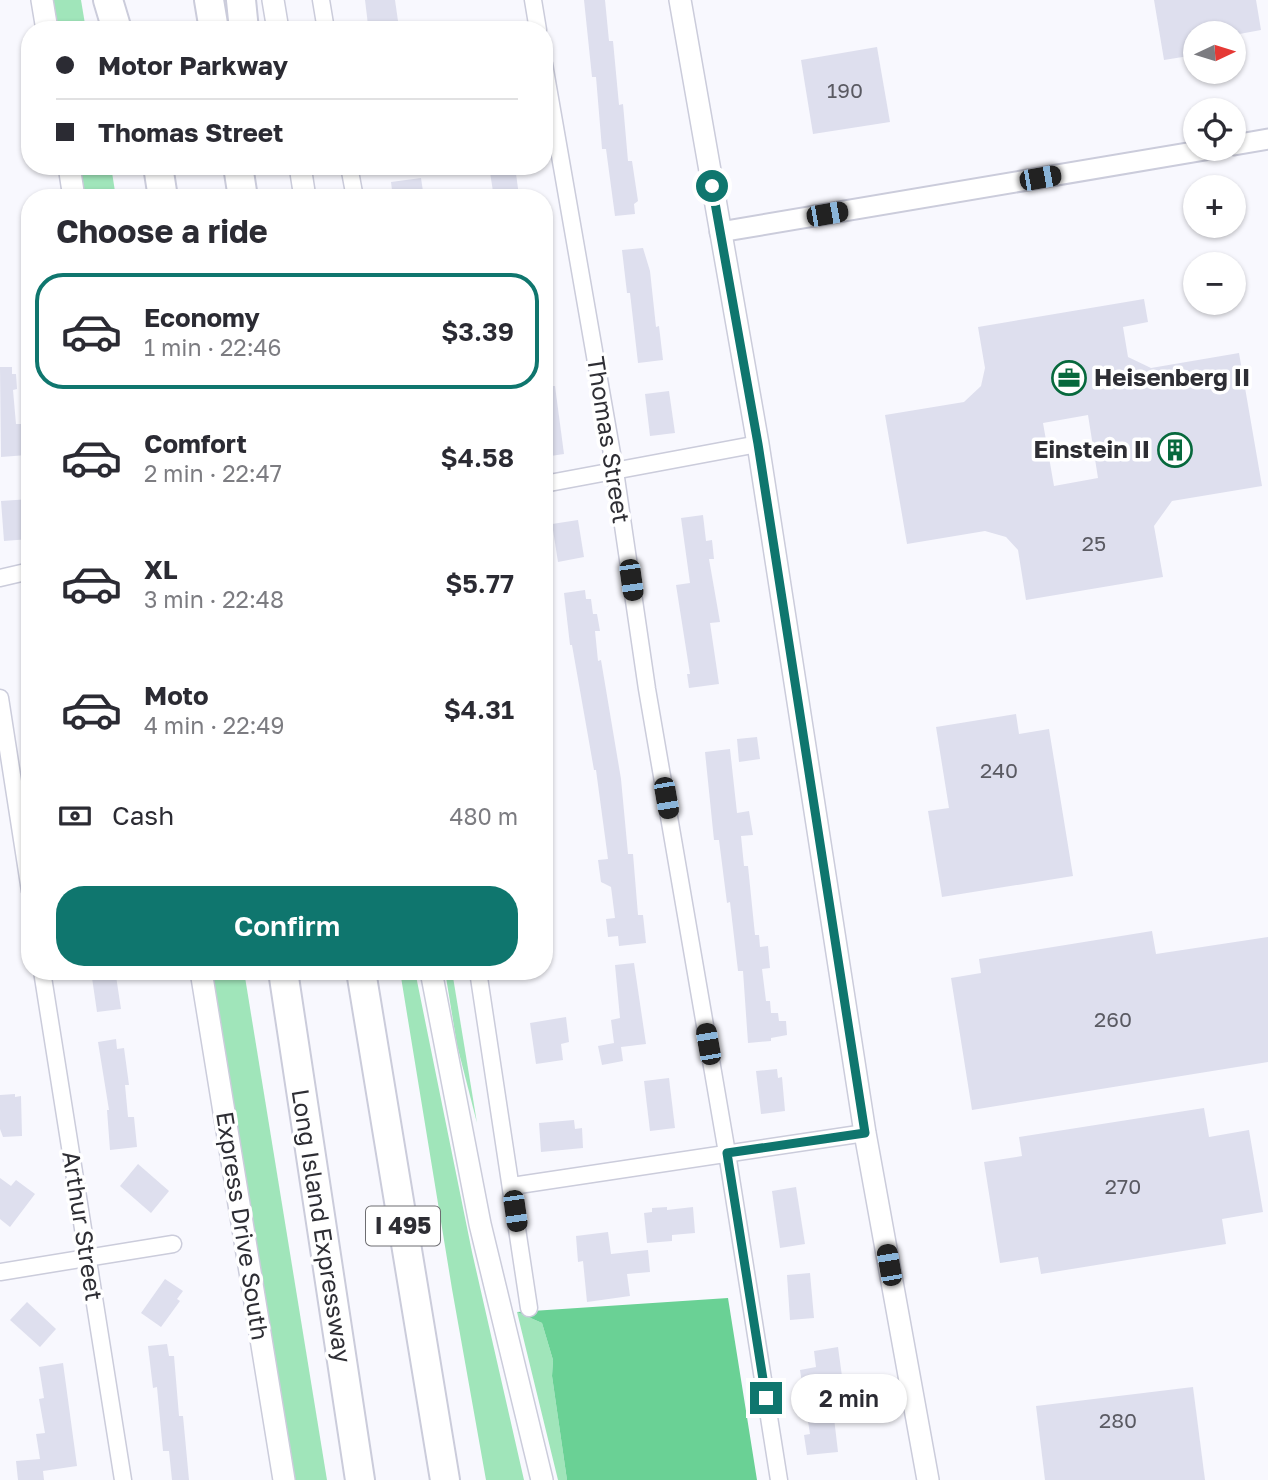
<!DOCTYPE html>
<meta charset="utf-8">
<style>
body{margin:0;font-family:"Golos Text",sans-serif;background:#f2f2f3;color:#2b2b33;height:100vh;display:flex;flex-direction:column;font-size:26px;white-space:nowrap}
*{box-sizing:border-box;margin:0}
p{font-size:23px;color:#7c7c81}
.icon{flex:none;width:38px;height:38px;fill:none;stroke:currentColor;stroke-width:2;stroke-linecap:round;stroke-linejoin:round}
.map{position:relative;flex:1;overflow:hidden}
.side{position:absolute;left:21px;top:189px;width:532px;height:791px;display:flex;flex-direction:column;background:#fff;border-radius:28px;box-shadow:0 2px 5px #0004}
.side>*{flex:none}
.guide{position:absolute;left:21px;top:21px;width:532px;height:154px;border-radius:28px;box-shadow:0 2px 5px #0004;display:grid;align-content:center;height:154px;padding:0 35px;background:#fff}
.needle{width:46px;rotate:86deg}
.tools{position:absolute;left:1183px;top:21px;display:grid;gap:14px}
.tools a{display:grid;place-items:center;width:63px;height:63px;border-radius:50%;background:#fff;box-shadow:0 2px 5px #0004;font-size:35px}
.end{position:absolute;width:32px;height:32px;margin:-16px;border:9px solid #0f766e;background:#fff;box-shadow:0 0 0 4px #fff}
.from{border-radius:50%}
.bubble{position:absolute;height:49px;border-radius:24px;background:#fff;box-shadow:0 2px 5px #0004;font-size:23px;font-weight:600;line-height:49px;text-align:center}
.car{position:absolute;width:21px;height:42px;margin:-21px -10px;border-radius:9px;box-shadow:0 0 5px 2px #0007;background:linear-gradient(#222 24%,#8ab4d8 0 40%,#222 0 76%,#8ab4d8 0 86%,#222 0)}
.guide b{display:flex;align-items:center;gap:24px;height:66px;font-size:26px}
.guide b+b{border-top:2px solid #e1e1e2}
.guide i{width:18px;height:18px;background:#2b2b33}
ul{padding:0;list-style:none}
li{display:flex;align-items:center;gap:21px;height:116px;margin:0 14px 10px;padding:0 21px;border:4px solid transparent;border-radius:28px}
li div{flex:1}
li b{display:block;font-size:26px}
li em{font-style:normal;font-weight:600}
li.active{border-color:#0f766e}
li>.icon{width:63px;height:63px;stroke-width:1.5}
h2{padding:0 35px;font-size:32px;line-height:84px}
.pay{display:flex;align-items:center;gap:18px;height:77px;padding:0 35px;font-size:26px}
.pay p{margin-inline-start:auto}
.button{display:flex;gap:14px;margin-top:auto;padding:14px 35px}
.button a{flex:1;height:80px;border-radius:28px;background:#0f766e;color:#fff;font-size:28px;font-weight:600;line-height:80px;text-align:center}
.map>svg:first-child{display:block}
</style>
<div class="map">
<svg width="1268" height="1480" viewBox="0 0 1268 1480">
<rect width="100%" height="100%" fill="#f8f8fe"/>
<g fill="#a0e5ba">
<path d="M 53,0 L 81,0 L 86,30 L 57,30 Z"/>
<path d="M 80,166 L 111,166 L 116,198 L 85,198 Z"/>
<path d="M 209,971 L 244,971 L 327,1480 L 291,1480 Z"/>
<path d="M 400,971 L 415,971 L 472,1252 L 524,1480 L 486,1480 L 452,1289 Z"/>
<path d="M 445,971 L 452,971 L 477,1123 L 457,1045 Z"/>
<path d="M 517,1312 L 542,1323 L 553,1360 L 552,1376 L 567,1480 L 558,1480 Z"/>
</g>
<path fill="#6ad195" d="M 728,1298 L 757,1480 L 567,1480 L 552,1376 L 553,1360 L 542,1323 L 517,1312 Z"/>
<g fill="#dedfee" fill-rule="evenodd">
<path d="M 365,0 L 395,0 L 398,21 L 368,25 Z"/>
<path d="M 584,0 L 605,0 L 609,41 L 613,41 L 619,105 L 623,104 L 628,161 L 632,161 L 638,201 L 634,204 L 635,214 L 615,216 L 606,149 L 602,149 L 596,77 L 592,77 Z"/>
<path d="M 1154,0 L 1256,0 L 1261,30 L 1234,35 L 1195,33 L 1195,55 L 1164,60 Z"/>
<path d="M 877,47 L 890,122 L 813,134 L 801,60 Z"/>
<path d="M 489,166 L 515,166 L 519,196 L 494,198 Z"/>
<path d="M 421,178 L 424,198 L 393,198 L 391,182 Z"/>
<path d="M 643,248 L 650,271 L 656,327 L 659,326 L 663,360 L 638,363 L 630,293 L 627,293 L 622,250 Z"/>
<path d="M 1144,299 L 1148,322 L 1123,327 L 1128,357 L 1151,368 L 1239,353 L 1262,486 L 1172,501 L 1154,526 L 1163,577 L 1026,600 L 1018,550 L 1006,537 L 985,531 L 907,544 L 885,415 L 964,402 L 981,386 L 985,368 L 978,327 ZM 1088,415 L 1098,478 L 1054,486 L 1043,423 Z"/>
<path d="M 0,367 L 12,367 L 12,374 L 16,374 L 17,389 L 13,390 L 16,424 L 25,424 L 27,455 L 1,457 Z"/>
<path d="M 544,386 L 555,386 L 564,454 L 544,457 Z"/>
<path d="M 669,391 L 675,433 L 650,436 L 645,394 Z"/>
<path d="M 30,499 L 30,539 L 4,541 L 1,501 Z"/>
<path d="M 703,515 L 706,541 L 712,540 L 714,559 L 709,559 L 720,622 L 710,623 L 719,684 L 689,688 L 687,674 L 690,674 L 676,585 L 690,583 L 681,518 Z"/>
<path d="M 578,520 L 584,557 L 558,562 L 552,524 Z"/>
<path d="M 585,590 L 586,599 L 591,599 L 593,614 L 597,614 L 600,631 L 595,631 L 598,661 L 601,660 L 621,779 L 628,854 L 633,854 L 638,915 L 643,915 L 646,943 L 619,946 L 618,936 L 608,937 L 606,919 L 615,918 L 611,887 L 601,882 L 598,860 L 608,859 L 596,770 L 594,770 L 572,645 L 570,645 L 564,593 Z"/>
<path d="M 1016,714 L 1019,734 L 1049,729 L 1073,876 L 942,897 L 928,811 L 949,808 L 936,727 Z"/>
<path d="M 757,737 L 760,759 L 739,762 L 737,739 Z"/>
<path d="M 730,749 L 737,813 L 749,811 L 753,835 L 741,836 L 744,866 L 748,866 L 755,935 L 759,935 L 760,947 L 768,946 L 770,968 L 762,969 L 766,1001 L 770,1001 L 771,1013 L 778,1013 L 779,1021 L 786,1021 L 787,1035 L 771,1038 L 771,1041 L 748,1043 L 743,971 L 738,971 L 730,902 L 727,903 L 719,840 L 714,840 L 705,752 Z"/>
<path d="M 1152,931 L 1156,954 L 1268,937 L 1268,1062 L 972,1110 L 951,978 L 981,973 L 979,959 Z"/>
<path d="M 634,963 L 646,1044 L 621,1047 L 623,1061 L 602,1065 L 598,1046 L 614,1043 L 611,1020 L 620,1018 L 615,965 Z"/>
<path d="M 91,971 L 112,971 L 113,977 L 116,976 L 121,1009 L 97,1012 Z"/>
<path d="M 566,1017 L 569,1042 L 561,1044 L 563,1060 L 536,1064 L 530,1023 Z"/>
<path d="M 116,1039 L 117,1049 L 124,1048 L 129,1085 L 125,1085 L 128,1117 L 134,1117 L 137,1147 L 110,1150 L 107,1110 L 109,1110 L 98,1042 Z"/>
<path d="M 777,1069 L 778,1078 L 782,1077 L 785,1111 L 761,1114 L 756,1071 Z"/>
<path d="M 669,1078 L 675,1128 L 650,1131 L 644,1081 Z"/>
<path d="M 15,1094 L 15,1097 L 21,1096 L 22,1136 L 3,1137 L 0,1129 L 0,1095 Z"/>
<path d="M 1204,1108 L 1209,1137 L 1249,1130 L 1263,1212 L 1222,1219 L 1226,1244 L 1041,1274 L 1038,1257 L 1000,1263 L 984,1162 L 1022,1156 L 1019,1137 Z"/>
<path d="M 574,1120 L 575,1129 L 582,1128 L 583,1148 L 541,1152 L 539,1123 Z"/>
<path d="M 138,1164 L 169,1191 L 151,1213 L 120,1186 Z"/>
<path d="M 0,1178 L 11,1186 L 16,1180 L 35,1194 L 10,1227 L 0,1219 Z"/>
<path d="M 796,1187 L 805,1244 L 780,1248 L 772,1191 Z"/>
<path d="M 667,1207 L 667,1210 L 693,1207 L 695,1233 L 672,1235 L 672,1241 L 647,1243 L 644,1213 L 652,1212 L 652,1208 Z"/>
<path d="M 608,1232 L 611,1254 L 648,1250 L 650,1272 L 627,1274 L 630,1296 L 587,1302 L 583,1261 L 578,1262 L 576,1236 Z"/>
<path d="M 810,1273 L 814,1318 L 790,1320 L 787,1275 Z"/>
<path d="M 165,1279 L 183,1291 L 177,1299 L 180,1301 L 161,1327 L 141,1313 Z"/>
<path d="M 27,1302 L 56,1329 L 40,1347 L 10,1320 Z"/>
<path d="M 167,1344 L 169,1356 L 174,1356 L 179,1416 L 183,1416 L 189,1480 L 172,1480 L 169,1451 L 163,1451 L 157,1387 L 153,1388 L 148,1346 Z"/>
<path d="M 838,1347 L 844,1391 L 831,1392 L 838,1452 L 807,1455 L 804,1435 L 810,1434 L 800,1370 L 816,1367 L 814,1351 Z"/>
<path d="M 63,1363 L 77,1466 L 43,1471 L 44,1480 L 18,1480 L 16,1461 L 40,1459 L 36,1434 L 45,1433 L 39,1399 L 44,1398 L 39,1367 Z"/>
<path d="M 1193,1387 L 1205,1480 L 1045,1480 L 1036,1406 Z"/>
</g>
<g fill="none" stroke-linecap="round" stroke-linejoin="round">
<g stroke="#cbccdb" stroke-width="19">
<g id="minor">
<path d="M 321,0 L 326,30"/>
<path d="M 533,0 L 538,30"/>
<path d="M 544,64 L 615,471 L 647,689 L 727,1153 L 779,1480"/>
<path d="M 349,166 L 355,198"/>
<path d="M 544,484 L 758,444"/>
<path d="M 0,578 L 30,571"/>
<path d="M 0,698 L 30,891"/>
<path d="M 42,971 L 123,1480"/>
<path d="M 478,971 L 529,1308"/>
<path d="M 512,1186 L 865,1133"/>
<path d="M 0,1272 L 173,1244"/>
</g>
</g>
<g stroke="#cbccdb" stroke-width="23">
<g id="tertiary">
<path d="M 1234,145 L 1268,139"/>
<path d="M 720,232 L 1211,149"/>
</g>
</g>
<g stroke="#cbccdb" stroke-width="24">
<g id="secondary">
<path d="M 42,0 L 47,30"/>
<path d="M 273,0 L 278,30"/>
<path d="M 680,0 L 758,444 L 865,1133 L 928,1480"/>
<path d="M 69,166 L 74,198"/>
<path d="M 300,166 L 305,198"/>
<path d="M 201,971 L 284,1480"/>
<path d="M 431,971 L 480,1224 L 542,1480"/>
</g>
</g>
<g stroke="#cbccdb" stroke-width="32">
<g id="motorway">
<path d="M 108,0 L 117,30"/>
<path d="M 209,0 L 214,30"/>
<path d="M 241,0 L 244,30"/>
<path d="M 158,166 L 163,198"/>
<path d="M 238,166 L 243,198"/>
<path d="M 283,971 L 360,1480"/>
<path d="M 361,971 L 445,1480"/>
</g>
</g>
<use href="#minor" stroke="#fff" stroke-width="16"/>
<use href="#tertiary" stroke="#fff" stroke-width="19"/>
<use href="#secondary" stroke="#fff" stroke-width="21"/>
<use href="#motorway" stroke="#fff" stroke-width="28"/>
</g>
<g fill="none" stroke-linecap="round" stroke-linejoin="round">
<path stroke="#0f766e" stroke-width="9" d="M 712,186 L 758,444 L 865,1133 L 727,1153 L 766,1398"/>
</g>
<defs>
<g id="office-ring" transform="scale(1.75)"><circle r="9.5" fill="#fff" stroke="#07693d" stroke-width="1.5"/><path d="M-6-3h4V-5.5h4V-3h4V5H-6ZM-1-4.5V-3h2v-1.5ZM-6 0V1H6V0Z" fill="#07693d"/></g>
<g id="building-ring" transform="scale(1.75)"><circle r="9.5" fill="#fff" stroke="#07693d" stroke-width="1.5"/><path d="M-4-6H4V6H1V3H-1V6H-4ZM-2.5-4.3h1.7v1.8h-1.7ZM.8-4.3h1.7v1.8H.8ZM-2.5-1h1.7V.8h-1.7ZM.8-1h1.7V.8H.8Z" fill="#07693d"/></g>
</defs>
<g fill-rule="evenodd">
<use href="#office-ring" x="1069" y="378"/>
<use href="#building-ring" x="1175" y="450"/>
</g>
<g text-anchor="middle" stroke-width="7" stroke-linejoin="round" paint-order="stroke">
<g font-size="21" fill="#5a5a62">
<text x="845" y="98">190</text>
<text x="1094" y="551">25</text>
<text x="999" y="778">240</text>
<text x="1113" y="1027">260</text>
<text x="1123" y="1194">270</text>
<text x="1118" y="1428">280</text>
</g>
<rect fill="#fff" stroke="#6d6d71" stroke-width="2" x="366" y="1206.5" width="74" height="39" rx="5"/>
<g font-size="23" font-weight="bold" fill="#2e2e34">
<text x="403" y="1234">I 495</text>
</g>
<g font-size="24" font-weight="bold" fill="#2e2e34" stroke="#fff" text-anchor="start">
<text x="1094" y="386">Heisenberg II</text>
<text x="1150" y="458" text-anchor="end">Einstein II</text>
</g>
<g font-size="24" fill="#2e2e34" stroke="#fff">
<text transform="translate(608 440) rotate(81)" y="8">Thomas Street</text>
<text transform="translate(82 1226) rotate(81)" y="8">Arthur Street</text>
<text transform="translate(242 1226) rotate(81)" y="8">Express Drive South</text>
<text transform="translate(321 1226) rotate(81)" y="8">Long Island Expressway</text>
</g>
</g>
</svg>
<div class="tools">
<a><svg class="needle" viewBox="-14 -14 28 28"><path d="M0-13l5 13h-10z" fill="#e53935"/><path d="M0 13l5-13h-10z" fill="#7c7c81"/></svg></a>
<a><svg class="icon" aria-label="locate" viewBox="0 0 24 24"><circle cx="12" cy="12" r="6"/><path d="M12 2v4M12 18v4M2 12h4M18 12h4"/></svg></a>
<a>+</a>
<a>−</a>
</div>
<i class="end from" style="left:712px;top:186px"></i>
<i class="end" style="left:766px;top:1398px"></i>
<div class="bubble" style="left:791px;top:1374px;width:116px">2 min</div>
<i class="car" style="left:1040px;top:178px;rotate:80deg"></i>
<i class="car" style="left:827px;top:214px;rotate:80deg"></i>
<i class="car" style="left:631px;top:580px;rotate:172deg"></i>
<i class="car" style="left:666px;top:798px;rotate:170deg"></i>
<i class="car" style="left:708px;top:1044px;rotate:350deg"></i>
<i class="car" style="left:515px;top:1211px;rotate:172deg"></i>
<i class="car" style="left:889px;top:1265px;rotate:350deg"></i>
<div class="guide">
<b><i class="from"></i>Motor Parkway</b>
<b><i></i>Thomas Street</b>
</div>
<section class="side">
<h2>Choose a ride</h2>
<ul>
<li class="active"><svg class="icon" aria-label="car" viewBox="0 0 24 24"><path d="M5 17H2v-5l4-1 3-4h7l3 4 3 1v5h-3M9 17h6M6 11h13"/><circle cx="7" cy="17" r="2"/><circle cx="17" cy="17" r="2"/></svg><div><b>Economy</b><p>1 min · 22:46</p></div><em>$3.39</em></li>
<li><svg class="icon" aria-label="car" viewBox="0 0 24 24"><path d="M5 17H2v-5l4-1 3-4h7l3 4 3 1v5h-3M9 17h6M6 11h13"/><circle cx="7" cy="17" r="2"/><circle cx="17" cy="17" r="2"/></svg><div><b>Comfort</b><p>2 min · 22:47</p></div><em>$4.58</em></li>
<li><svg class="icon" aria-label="car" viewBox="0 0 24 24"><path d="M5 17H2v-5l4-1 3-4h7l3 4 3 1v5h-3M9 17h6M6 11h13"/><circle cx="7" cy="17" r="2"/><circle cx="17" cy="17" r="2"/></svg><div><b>XL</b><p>3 min · 22:48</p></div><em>$5.77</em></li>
<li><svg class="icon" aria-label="car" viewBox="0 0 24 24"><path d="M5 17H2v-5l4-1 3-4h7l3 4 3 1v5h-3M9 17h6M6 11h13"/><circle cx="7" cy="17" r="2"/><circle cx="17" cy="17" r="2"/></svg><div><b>Moto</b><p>4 min · 22:49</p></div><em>$4.31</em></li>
</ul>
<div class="pay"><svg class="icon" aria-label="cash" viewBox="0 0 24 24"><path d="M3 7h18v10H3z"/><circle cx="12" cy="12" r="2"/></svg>Cash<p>480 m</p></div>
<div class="button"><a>Confirm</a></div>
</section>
</div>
